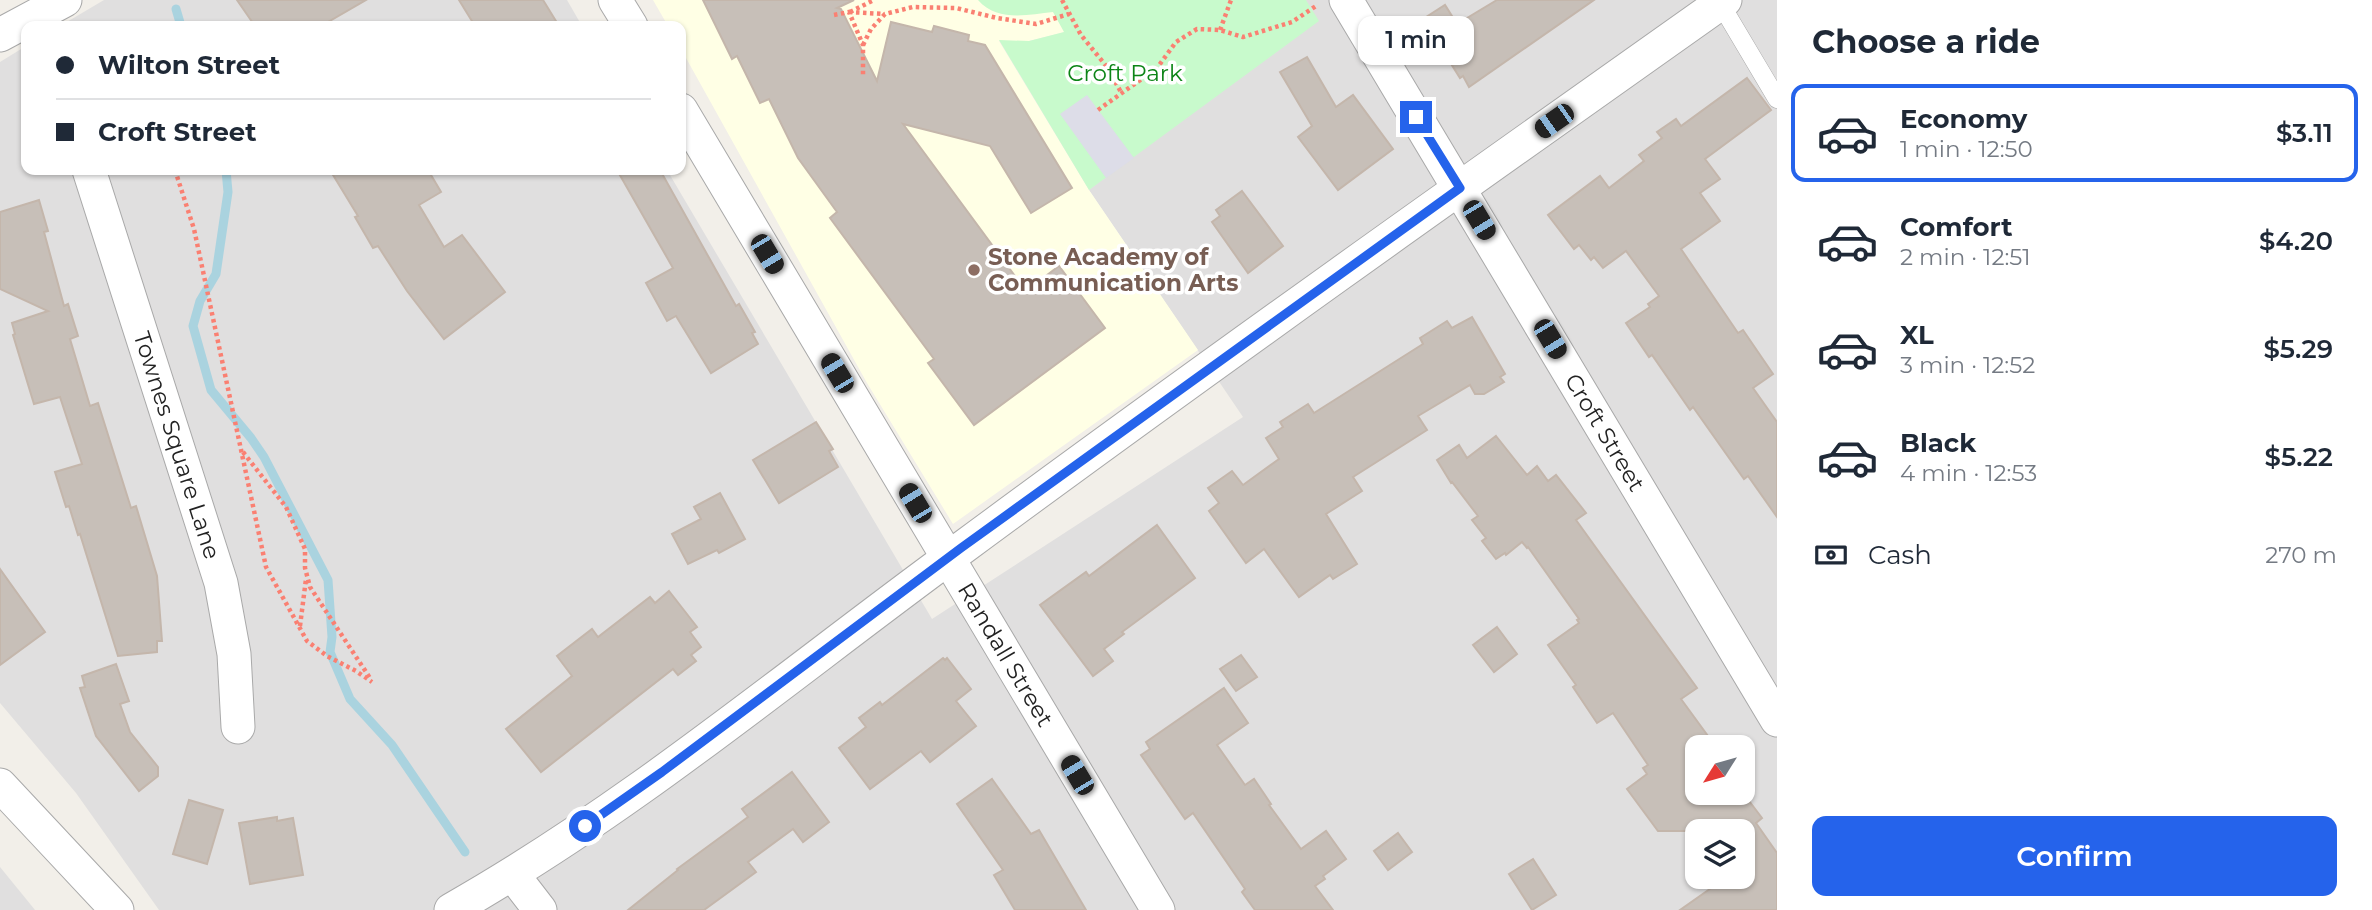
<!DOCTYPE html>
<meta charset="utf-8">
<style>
body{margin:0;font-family:Montserrat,sans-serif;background:#f2f2f3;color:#1f2937;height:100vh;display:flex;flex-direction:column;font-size:26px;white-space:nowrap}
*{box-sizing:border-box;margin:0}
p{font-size:23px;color:#747a83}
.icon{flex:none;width:38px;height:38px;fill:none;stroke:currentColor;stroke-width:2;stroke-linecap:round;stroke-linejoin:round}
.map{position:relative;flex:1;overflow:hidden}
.drawer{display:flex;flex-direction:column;background:#fff;width:595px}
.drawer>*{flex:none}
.top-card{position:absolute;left:21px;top:21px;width:665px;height:154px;border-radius:14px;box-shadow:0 2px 5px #0004;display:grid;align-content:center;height:154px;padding:0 35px;background:#fff}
.needle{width:46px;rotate:233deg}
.controls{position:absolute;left:1685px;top:735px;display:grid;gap:14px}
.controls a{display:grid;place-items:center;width:70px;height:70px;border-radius:14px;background:#fff;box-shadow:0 2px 5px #0004;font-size:35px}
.end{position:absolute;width:32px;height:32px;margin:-16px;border:9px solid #2563eb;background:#fff;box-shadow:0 0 0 4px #fff}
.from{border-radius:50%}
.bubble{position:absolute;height:49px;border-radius:14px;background:#fff;box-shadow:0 2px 5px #0004;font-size:23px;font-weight:600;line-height:49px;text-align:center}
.car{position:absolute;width:21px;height:42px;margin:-21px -10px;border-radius:9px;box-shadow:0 0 5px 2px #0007;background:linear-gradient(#222 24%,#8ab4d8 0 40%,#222 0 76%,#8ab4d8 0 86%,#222 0)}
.top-card b{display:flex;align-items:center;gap:24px;height:66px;font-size:26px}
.top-card b+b{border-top:2px solid #e0e1e3}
.top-card i{width:18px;height:18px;background:#1f2937}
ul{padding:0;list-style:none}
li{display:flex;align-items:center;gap:21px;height:98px;margin:0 14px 10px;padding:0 21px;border:4px solid transparent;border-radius:14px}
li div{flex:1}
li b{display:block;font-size:26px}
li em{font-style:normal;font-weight:600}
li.current{border-color:#2563eb}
li>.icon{width:63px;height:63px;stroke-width:1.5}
h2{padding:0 35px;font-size:32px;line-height:84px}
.pay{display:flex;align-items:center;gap:18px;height:77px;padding:0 35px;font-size:26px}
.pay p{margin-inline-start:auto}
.action{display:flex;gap:14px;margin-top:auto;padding:14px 35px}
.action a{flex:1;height:80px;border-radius:14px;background:#2563eb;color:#fff;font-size:28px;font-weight:600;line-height:80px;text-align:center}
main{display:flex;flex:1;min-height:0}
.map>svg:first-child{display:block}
</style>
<main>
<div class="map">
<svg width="1777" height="910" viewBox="0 0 1777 910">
<rect width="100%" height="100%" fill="#f2efe9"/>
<g fill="#e0dfdf" fill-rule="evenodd">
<path d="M 104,0 L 567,0 L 582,26 L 60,26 Z"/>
<path d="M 1280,0 L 1777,0 L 1777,910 L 159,910 L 76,793 L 0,703 L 0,62 L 26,46 L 26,170 L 667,170 L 932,619 L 1243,417 L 1089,190 L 1292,22 ZM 1698,747 L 1743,747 L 1743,793 L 1698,793 ZM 1698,831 L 1743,831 L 1743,877 L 1698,877 Z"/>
<path d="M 0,867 L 35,910 L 0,910 Z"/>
</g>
<path fill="#ffffe5" d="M 653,0 L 1046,0 L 1065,32 L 1029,41 L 999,41 L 1089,190 L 1198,350 L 953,524 L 867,383 L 681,49 L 681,26 L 668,26 Z"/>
<path fill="#c8facc" d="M 978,0 L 1306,0 L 1319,21 L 1089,190 L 999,40 L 1029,41 L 1064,32 L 1053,12 C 1027,15 997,22 978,0 Z"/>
<path fill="#dddde8" d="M 1087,95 L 1134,158 L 1106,178 L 1060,114 Z"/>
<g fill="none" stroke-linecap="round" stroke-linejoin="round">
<g stroke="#aad3df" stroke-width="9">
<path d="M 176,9 L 181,26"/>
<path d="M 226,170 L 228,192 L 216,274 L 200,301 L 193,326 L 211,390 L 251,438 L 264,457 L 328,580 L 332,637 L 330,652 L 350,699 L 392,745 L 465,852"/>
</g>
</g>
<g fill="#c7bfb8" stroke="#c4b6ab" stroke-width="2">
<path d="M 237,0 L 366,0 L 321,26 L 255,26 Z"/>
<path d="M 459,0 L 543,0 L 559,26 L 475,26 Z"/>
<path d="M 703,0 L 854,0 L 837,8 L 841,9 L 877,81 L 891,22 L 932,32 L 934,26 L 969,35 L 968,41 L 985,45 L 1072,188 L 1031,213 L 990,146 L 903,124 L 1026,291 L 1059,266 L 1105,328 L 974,425 L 928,363 L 934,359 L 830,218 L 837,212 L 798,158 L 769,99 L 760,103 L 737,56 L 732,59 Z"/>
<path d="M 1497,0 L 1594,0 L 1469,87 L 1463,76 L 1460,78 L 1423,19 L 1445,5 L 1457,24 Z"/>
<path d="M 1307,57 L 1336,107 L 1353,95 L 1393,149 L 1338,190 L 1298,137 L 1312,126 L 1280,72 Z"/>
<path d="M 1747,78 L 1771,110 L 1705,159 L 1720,179 L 1700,193 L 1720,221 L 1681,249 L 1738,333 L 1743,330 L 1773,374 L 1753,388 L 1777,422 L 1777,517 L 1748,476 L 1744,479 L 1693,407 L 1690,410 L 1652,355 L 1649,357 L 1626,323 L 1650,307 L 1648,304 L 1659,296 L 1626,251 L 1603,268 L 1594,257 L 1591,260 L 1579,245 L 1574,249 L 1548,215 L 1600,176 L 1609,188 L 1644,161 L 1639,155 L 1662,138 L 1657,132 L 1676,119 L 1681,126 Z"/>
<path d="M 330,170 L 428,170 L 441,192 L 419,205 L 444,247 L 462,235 L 505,292 L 444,339 L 407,291 L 378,246 L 373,248 L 355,217 L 358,216 Z"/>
<path d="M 617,170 L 660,170 L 736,306 L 739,304 L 755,332 L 752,333 L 758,344 L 711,373 L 676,316 L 667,321 L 646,283 L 673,268 Z"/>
<path d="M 1242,191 L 1283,246 L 1248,273 L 1212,222 L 1220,216 L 1216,210 Z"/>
<path d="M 39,200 L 48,231 L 44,232 L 64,306 L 68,304 L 78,336 L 70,339 L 90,406 L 98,403 L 131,508 L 136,506 L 157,576 L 162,641 L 157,641 L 157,652 L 118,656 L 80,534 L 78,535 L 69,506 L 66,507 L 55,472 L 82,464 L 60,397 L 34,404 L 13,335 L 15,334 L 12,323 L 48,311 L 0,289 L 0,212 Z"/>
<path d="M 1472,317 L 1505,374 L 1500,377 L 1504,382 L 1484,394 L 1475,394 L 1470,385 L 1418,416 L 1427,430 L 1353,477 L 1362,491 L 1326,514 L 1357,564 L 1333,579 L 1330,575 L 1299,597 L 1264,549 L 1246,563 L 1209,511 L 1219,503 L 1208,488 L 1232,471 L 1243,485 L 1279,459 L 1266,438 L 1283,427 L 1280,422 L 1308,404 L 1314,413 L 1423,344 L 1420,338 L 1447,321 L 1452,328 Z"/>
<path d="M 816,422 L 833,449 L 829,451 L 838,467 L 779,503 L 753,460 Z"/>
<path d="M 1496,436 L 1527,475 L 1537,466 L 1548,481 L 1556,475 L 1586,513 L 1576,520 L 1697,688 L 1681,699 L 1716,747 L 1698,747 L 1698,793 L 1743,793 L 1762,818 L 1756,823 L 1777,853 L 1777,910 L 1680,910 L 1727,877 L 1743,877 L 1743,831 L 1658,831 L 1627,789 L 1647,774 L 1643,768 L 1648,765 L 1613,713 L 1597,723 L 1573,687 L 1576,685 L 1548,645 L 1579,623 L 1577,620 L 1579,619 L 1528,547 L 1527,548 L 1522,542 L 1506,555 L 1505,553 L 1496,559 L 1482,541 L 1486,538 L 1472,520 L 1478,516 L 1452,482 L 1451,483 L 1437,460 L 1459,445 L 1467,458 Z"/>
<path d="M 720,493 L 745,539 L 719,553 L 717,550 L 688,564 L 672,534 L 701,519 L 694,507 Z"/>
<path d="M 1157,525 L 1195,578 L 1122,632 L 1124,634 L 1104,649 L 1113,661 L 1093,676 L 1040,605 L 1086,572 L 1089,576 Z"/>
<path d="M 0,569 L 45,632 L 0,665 Z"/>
<path d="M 669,591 L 697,627 L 690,632 L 701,647 L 691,655 L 696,661 L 678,675 L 673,669 L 541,772 L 506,729 L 572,676 L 557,656 L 592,629 L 598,637 L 650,597 L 655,603 Z"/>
<path d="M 1497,627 L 1517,654 L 1494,672 L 1473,645 Z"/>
<path d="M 1241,655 L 1257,677 L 1236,691 L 1220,669 Z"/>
<path d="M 943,658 L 945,660 L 947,658 L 971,689 L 956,701 L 976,726 L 930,762 L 921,751 L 870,789 L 839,748 L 866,727 L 859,718 L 880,702 L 882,705 Z"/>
<path d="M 116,664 L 129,701 L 120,704 L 130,732 L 158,767 L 158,776 L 139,791 L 96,736 L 80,688 L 85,687 L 82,676 Z"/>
<path d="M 1224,688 L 1248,723 L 1217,745 L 1245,785 L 1254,779 L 1271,804 L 1269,805 L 1301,849 L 1326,831 L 1346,859 L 1323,876 L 1325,879 L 1315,886 L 1333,910 L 1255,910 L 1242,892 L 1245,889 L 1193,813 L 1185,819 L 1141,755 L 1150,749 L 1146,742 Z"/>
<path d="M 792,772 L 829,822 L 803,842 L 793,829 L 748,862 L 756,872 L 704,910 L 628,910 L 678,870 L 677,869 L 748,817 L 742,809 Z"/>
<path d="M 992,779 L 1031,834 L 1039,830 L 1086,910 L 1015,910 L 994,875 L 1003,870 L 957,804 Z"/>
<path d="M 189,800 L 223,810 L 207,864 L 173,854 Z"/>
<path d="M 277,817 L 277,821 L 293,818 L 303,875 L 250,884 L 239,823 Z"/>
<path d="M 1398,833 L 1412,852 L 1388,870 L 1374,851 Z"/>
<path d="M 1533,859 L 1556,895 L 1532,910 L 1509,874 Z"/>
</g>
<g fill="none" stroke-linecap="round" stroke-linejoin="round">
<g stroke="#a9a9a9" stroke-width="19">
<path id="service" d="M 1720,3 L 1777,99"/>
</g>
<g stroke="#a9a9a9" stroke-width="35">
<g id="minor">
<path d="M 615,0 L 631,26"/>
<path id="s1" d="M 1346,0 L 1777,720"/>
<path d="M 0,35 L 65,0"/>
<path id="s2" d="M 681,110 L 1158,910"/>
<path id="s3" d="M 89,170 L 221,583 L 234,654 L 238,727"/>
<path d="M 0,785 L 117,910"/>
<path d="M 513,875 L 540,910"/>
<path d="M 451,910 C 631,808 791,673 958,551 C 1211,364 1468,182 1725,0"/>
</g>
</g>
<g stroke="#fa8072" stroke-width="4.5" stroke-dasharray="3.5 3.5" stroke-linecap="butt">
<path d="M 1062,0 L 1081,35 L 1107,67 L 1122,94"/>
<path d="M 849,12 L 884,14"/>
<path d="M 850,12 L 874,0"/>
<path d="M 834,15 L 849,12 L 863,45 L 863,75"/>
<path d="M 116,23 L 117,26"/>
<path d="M 1220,30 L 1231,0"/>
<path d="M 863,45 L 871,29 L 885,14 L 913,7 L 956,8 L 997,18 L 1036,24 L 1069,14"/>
<path d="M 1098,110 L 1157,68 L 1176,42 L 1197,29 L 1220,30 L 1243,37 L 1292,22 L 1316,6"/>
<path d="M 175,170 L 194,229 L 266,567 L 307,641 L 327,656 L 356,671 L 372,682"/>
<path d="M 243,452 L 286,507 L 305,549 L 305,568 L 310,587 L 370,678"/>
<path d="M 300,626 L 306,579"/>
</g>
<use href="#service" stroke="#fff" stroke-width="18"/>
<use href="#minor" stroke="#fff" stroke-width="33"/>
</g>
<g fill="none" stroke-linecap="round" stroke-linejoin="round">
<path stroke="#2563eb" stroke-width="9" d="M 585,826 L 662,772 L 961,548 L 1460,188 L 1416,117"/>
</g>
<circle fill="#8d6e63" stroke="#fff" stroke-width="2.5" cx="974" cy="270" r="7"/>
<g text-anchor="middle" stroke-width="7" stroke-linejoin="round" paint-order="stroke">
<g font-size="23" fill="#0c8416" stroke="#fff">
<text x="1125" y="81">Croft Park</text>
</g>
<g font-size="23" font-weight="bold" fill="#785e54" stroke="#fff" text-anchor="start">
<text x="988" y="265">Stone Academy of<tspan x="988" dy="26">Communication Arts</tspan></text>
</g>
<g font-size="23" fill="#222" stroke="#fff">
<text dy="8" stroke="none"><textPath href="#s1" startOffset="504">Croft Street</textPath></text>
<text dy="8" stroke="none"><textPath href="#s3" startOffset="289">Townes Square Lane</textPath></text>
<text dy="8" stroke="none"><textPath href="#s2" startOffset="634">Randall Street</textPath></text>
</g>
</g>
</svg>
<div class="controls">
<a><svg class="needle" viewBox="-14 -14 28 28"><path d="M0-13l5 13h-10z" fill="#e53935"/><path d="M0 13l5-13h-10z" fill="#747a83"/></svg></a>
<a><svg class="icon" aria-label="layers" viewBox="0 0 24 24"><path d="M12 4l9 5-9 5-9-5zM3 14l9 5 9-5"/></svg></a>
</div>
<i class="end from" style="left:585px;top:826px"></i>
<i class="end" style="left:1416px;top:117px"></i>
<div class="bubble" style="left:1358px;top:16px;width:116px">1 min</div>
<i class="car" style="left:1554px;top:121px;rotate:235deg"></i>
<i class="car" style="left:1479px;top:220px;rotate:149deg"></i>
<i class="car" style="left:767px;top:254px;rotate:149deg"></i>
<i class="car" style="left:1550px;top:339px;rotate:149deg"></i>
<i class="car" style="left:837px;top:373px;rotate:329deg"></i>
<i class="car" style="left:915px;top:503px;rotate:329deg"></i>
<i class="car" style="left:1077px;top:775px;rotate:329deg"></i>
<div class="top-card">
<b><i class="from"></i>Wilton Street</b>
<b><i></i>Croft Street</b>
</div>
</div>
<section class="drawer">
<h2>Choose a ride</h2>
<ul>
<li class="current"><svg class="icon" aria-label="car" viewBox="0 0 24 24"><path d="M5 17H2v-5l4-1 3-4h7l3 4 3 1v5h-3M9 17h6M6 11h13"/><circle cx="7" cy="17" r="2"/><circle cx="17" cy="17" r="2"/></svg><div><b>Economy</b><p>1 min · 12:50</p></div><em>$3.11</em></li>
<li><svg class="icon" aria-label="car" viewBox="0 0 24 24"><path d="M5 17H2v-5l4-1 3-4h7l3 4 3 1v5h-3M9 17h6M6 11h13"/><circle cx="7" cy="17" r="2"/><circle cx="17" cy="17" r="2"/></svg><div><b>Comfort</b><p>2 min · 12:51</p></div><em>$4.20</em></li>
<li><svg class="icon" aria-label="car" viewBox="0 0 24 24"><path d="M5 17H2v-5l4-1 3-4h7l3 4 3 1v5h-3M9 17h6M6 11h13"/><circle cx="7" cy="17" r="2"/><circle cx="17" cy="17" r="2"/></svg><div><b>XL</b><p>3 min · 12:52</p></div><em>$5.29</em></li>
<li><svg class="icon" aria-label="car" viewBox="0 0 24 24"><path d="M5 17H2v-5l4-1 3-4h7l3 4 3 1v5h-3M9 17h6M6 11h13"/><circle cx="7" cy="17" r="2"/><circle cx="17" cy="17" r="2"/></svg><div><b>Black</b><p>4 min · 12:53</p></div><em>$5.22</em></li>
</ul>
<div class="pay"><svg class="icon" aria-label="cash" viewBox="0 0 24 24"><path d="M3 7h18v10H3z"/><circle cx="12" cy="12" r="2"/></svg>Cash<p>270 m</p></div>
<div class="action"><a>Confirm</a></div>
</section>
</main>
